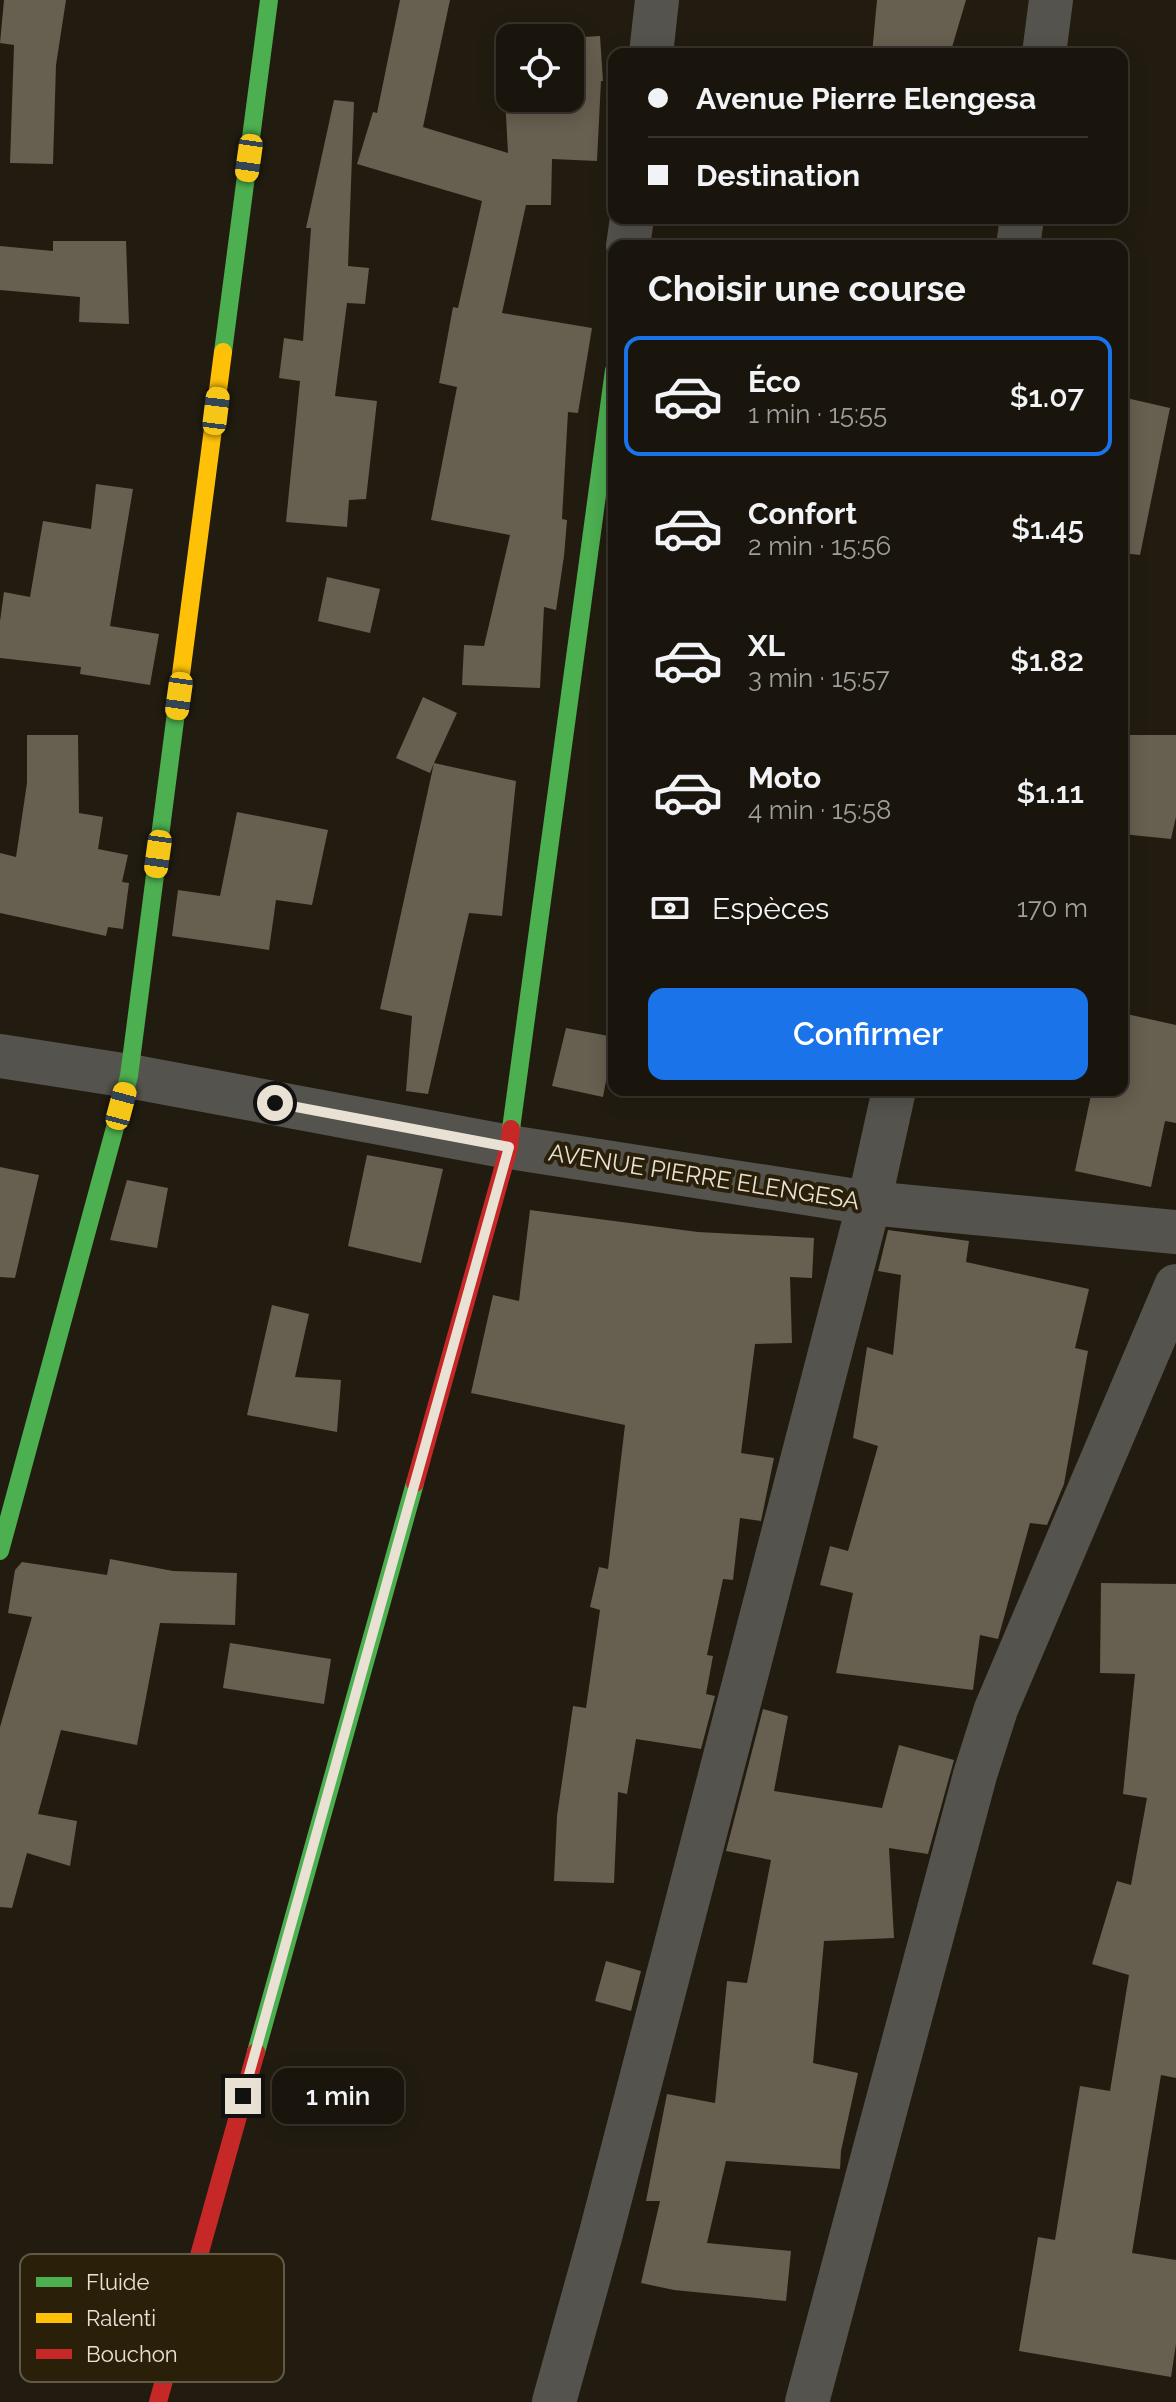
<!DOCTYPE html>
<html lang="fr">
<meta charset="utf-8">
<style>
body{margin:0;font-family:Raleway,sans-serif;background:#231e15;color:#f1f3f6;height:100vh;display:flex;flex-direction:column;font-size:30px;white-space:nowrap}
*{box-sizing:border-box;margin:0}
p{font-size:26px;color:#9f9f9d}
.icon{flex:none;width:44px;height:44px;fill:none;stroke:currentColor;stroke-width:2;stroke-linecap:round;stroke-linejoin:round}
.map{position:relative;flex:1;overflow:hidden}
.side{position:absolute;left:608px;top:240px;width:520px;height:856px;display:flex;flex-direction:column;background:#1a150c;border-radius:16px;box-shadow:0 4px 20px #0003,0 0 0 2px #38342d}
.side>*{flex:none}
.top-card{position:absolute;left:608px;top:48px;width:520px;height:176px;border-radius:16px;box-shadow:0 4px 20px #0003,0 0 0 2px #38342d;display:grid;align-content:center;height:176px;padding:0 40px;background:#1a150c}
.buttons{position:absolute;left:496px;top:24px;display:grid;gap:16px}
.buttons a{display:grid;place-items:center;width:88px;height:88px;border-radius:16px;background:#1a150c;box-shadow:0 4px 20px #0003,0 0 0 2px #38342d;font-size:40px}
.end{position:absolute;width:36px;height:36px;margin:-18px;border:10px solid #e9e2d4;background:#111;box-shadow:0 0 0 4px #111}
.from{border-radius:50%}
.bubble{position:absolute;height:56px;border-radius:16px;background:#1a150c;box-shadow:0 4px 20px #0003,0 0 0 2px #38342d;font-size:26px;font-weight:600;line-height:56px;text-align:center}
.car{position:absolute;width:24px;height:48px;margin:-24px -12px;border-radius:10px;box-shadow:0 0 6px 2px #0007;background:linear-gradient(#f5c518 24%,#345 0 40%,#f5c518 0 76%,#345 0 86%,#f5c518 0)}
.top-card b{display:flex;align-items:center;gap:28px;height:76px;font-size:30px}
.top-card b+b{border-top:2px solid #38342d}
.top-card i{width:20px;height:20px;background:#f1f3f6}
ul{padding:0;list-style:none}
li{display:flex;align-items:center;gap:24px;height:120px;margin:0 16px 12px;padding:0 24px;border:4px solid transparent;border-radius:16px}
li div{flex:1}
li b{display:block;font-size:30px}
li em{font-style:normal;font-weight:600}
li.on{border-color:#1a73e8}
li>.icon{width:72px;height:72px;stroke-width:1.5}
h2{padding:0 40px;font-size:36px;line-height:96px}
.pay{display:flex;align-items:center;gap:20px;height:88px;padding:0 40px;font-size:30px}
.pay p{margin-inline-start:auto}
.primary-button{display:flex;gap:16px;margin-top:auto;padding:16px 40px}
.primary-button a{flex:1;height:92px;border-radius:16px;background:#1a73e8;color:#fff;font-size:32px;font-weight:600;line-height:92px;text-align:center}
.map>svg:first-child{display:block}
</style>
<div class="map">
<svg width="1176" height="2402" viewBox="0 0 1176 2402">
<rect width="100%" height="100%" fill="#221c10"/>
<g fill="#675f4f">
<path d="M 4,0 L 66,0 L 56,65 L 53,164 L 10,163 L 14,45 L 0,43 Z"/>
<path d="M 400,0 L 450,0 L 423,127 L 508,153 L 502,42 L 510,41 L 510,98 L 570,98 L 570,38 L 565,38 L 600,36 L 603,81 L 601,81 L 597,161 L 552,159 L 551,205 L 526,205 L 502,313 L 592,328 L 578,413 L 568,412 L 562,519 L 567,520 L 564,556 L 556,610 L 544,607 L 540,688 L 462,685 L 464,645 L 484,646 L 510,535 L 431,520 L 457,387 L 439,383 L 453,307 L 458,308 L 482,201 L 357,164 L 373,112 L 377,113 Z"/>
<path d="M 877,0 L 966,0 L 950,54 L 872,54 Z"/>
<path d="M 334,100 L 354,102 L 348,266 L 369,268 L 365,304 L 347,303 L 335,396 L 377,401 L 366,499 L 349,500 L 347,527 L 286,522 L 300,381 L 279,378 L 284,338 L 303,341 L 311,228 L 306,228 Z"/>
<path d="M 53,241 L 126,241 L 129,324 L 79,322 L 80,297 L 0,290 L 0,246 L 53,251 Z"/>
<path d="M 1122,397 L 1170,408 L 1140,555 L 1122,553 Z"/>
<path d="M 96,484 L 133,489 L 110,626 L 159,634 L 150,685 L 80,674 L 81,667 L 0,658 L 0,621 L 4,592 L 30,597 L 43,521 L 91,529 Z"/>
<path d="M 327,577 L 380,589 L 370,633 L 318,621 Z"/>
<path d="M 423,697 L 457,713 L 434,763 L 516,781 L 502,916 L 469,913 L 428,1094 L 406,1091 L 412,1016 L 380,1009 L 434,763 L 430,773 L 396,758 Z"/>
<path d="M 27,735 L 78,735 L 79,813 L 103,817 L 98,849 L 128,855 L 122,882 L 129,883 L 123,929 L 108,927 L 106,936 L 0,913 L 0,853 L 16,857 L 27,783 Z"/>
<path d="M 1122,735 L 1176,735 L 1176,817 L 1171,839 L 1122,834 Z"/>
<path d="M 237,812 L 328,830 L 312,905 L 276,900 L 269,950 L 172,936 L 178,890 L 220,896 Z"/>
<path d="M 1122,1013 L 1176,1025 L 1176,1123 L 1165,1121 L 1151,1187 L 1075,1171 L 1092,1090 L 1122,1090 Z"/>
<path d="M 566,1028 L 614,1037 L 603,1097 L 552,1086 Z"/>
<path d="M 367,1155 L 443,1169 L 421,1263 L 348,1246 Z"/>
<path d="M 0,1167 L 39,1175 L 15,1278 L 0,1277 Z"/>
<path d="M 127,1180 L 168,1188 L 157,1248 L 110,1240 Z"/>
<path d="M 530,1210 L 698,1232 L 814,1238 L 812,1278 L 790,1277 L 792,1343 L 755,1344 L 741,1453 L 774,1458 L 761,1521 L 740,1518 L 733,1580 L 723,1579 L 707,1655 L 713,1656 L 706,1694 L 715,1696 L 701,1749 L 636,1739 L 627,1794 L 618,1792 L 614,1883 L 554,1881 L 557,1816 L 573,1706 L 586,1708 L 600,1610 L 590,1607 L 599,1567 L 608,1569 L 625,1425 L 471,1393 L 493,1295 L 519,1301 Z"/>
<path d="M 888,1230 L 969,1241 L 966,1262 L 1089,1289 L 1075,1348 L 1088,1351 L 1064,1484 L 1047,1525 L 1030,1523 L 998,1639 L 980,1635 L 973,1690 L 836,1673 L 853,1593 L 820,1585 L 830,1546 L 848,1551 L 878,1446 L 853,1438 L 867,1347 L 893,1355 L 901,1275 L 878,1271 Z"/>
<path d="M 272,1305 L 309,1314 L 295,1377 L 341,1380 L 337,1432 L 247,1415 Z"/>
<path d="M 110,1559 L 173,1571 L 237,1573 L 235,1625 L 160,1623 L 137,1745 L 61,1730 L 38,1814 L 77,1821 L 70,1866 L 27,1853 L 12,1908 L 0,1907 L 0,1727 L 32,1617 L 8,1613 L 15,1570 L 22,1562 L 107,1575 Z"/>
<path d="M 1101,1583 L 1176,1584 L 1176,2078 L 1161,2075 L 1132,2253 L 1176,2260 L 1176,2344 L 1171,2377 L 1019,2351 L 1038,2237 L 1055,2240 L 1080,2086 L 1110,2091 L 1129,1975 L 1092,1964 L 1117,1881 L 1131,1885 L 1147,1798 L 1123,1794 L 1135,1674 L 1100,1673 Z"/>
<path d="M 230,1643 L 331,1659 L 324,1704 L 223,1688 Z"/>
<path d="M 763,1709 L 788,1716 L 774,1791 L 882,1808 L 899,1745 L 954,1760 L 928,1854 L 889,1848 L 894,1938 L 824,1941 L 813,2063 L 858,2073 L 841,2151 L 840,2169 L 726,2161 L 707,2243 L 791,2251 L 786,2301 L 674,2290 L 641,2283 L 660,2201 L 646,2201 L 667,2094 L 715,2103 L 727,1981 L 747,1983 L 771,1860 L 726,1851 Z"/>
<path d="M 606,1961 L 641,1971 L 631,2011 L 595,2001 Z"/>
</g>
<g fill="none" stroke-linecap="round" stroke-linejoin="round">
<g stroke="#55534d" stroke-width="44">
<path d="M 651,54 L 657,0"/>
<path d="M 1044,54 L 1051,0"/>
<path d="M 628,246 L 632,218"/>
<path d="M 1018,246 L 1022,218"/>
<path d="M 0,1056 L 129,1076 L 509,1147 L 869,1203 L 1176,1232"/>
<path d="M 554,2402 L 600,2237 L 869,1203 L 894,1090"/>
<path d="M 807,2402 L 975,1775 L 996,1709 L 1176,1286"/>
</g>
<g stroke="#4caf50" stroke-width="18">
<path d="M 223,352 L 269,0"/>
<path d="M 511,1129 L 614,370"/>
<path d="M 0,1551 L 129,1076 L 177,705"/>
<path d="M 256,2052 L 415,1483"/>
</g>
<path stroke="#ffc107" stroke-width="18" d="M 177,705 L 223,352"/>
<g stroke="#c62828" stroke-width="18">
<path d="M 415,1483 L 509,1147 L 511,1129"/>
<path d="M 158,2402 L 256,2052"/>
</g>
</g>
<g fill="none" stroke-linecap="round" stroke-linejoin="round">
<path stroke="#e9e2d4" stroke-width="10" d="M 243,2096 L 509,1147 L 275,1103"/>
</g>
<g text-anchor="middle" stroke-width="8" stroke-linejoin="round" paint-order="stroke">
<g font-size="24" fill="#e9e2d4" stroke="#2a1f08">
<text transform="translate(704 1177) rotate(9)" y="8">AVENUE PIERRE ELENGESA</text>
</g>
</g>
<rect x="20" y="2254" width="264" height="128" rx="12" fill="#2a1f08" stroke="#635a45" stroke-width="2"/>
<rect x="36" y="2277" width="36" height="10" fill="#4caf50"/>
<rect x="36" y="2313" width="36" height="10" fill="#ffc107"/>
<rect x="36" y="2349" width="36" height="10" fill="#c62828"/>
<g font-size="22" fill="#e9e2d4">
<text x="86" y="2290">Fluide</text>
<text x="86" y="2326">Ralenti</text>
<text x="86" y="2362">Bouchon</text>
</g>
</svg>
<div class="buttons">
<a><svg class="icon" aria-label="locate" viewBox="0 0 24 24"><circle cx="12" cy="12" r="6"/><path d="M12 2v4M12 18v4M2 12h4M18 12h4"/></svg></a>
</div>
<i class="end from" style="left:275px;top:1103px"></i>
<i class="end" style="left:243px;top:2096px"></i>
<div class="bubble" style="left:272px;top:2068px;width:132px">1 min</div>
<i class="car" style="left:249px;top:158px;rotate:188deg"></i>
<i class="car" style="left:216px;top:411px;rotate:7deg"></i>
<i class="car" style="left:179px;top:696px;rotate:188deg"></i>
<i class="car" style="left:158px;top:854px;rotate:188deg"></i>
<i class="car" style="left:121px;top:1106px;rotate:15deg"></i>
<div class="top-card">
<b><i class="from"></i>Avenue Pierre Elengesa</b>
<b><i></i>Destination</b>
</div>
<section class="side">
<h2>Choisir une course</h2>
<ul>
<li class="on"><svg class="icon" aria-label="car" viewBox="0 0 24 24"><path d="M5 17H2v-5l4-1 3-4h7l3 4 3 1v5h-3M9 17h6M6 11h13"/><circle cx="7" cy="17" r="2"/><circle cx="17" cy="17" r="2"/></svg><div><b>Éco</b><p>1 min · 15:55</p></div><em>$1.07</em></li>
<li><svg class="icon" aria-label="car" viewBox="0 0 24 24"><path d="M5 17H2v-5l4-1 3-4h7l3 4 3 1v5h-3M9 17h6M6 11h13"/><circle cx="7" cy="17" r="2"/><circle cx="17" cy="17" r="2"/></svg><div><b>Confort</b><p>2 min · 15:56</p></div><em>$1.45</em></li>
<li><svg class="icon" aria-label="car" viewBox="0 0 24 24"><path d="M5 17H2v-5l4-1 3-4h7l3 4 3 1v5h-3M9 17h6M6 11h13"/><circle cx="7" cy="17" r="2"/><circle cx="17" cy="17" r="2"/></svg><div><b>XL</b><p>3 min · 15:57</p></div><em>$1.82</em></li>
<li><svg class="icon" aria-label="car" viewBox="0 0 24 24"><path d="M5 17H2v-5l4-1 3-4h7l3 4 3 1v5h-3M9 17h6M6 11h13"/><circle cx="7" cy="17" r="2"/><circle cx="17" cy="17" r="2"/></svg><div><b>Moto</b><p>4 min · 15:58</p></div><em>$1.11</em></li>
</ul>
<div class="pay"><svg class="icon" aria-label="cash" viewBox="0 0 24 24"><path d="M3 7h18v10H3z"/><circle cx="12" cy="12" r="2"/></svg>Espèces<p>170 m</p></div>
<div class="primary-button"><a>Confirmer</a></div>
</section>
</div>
